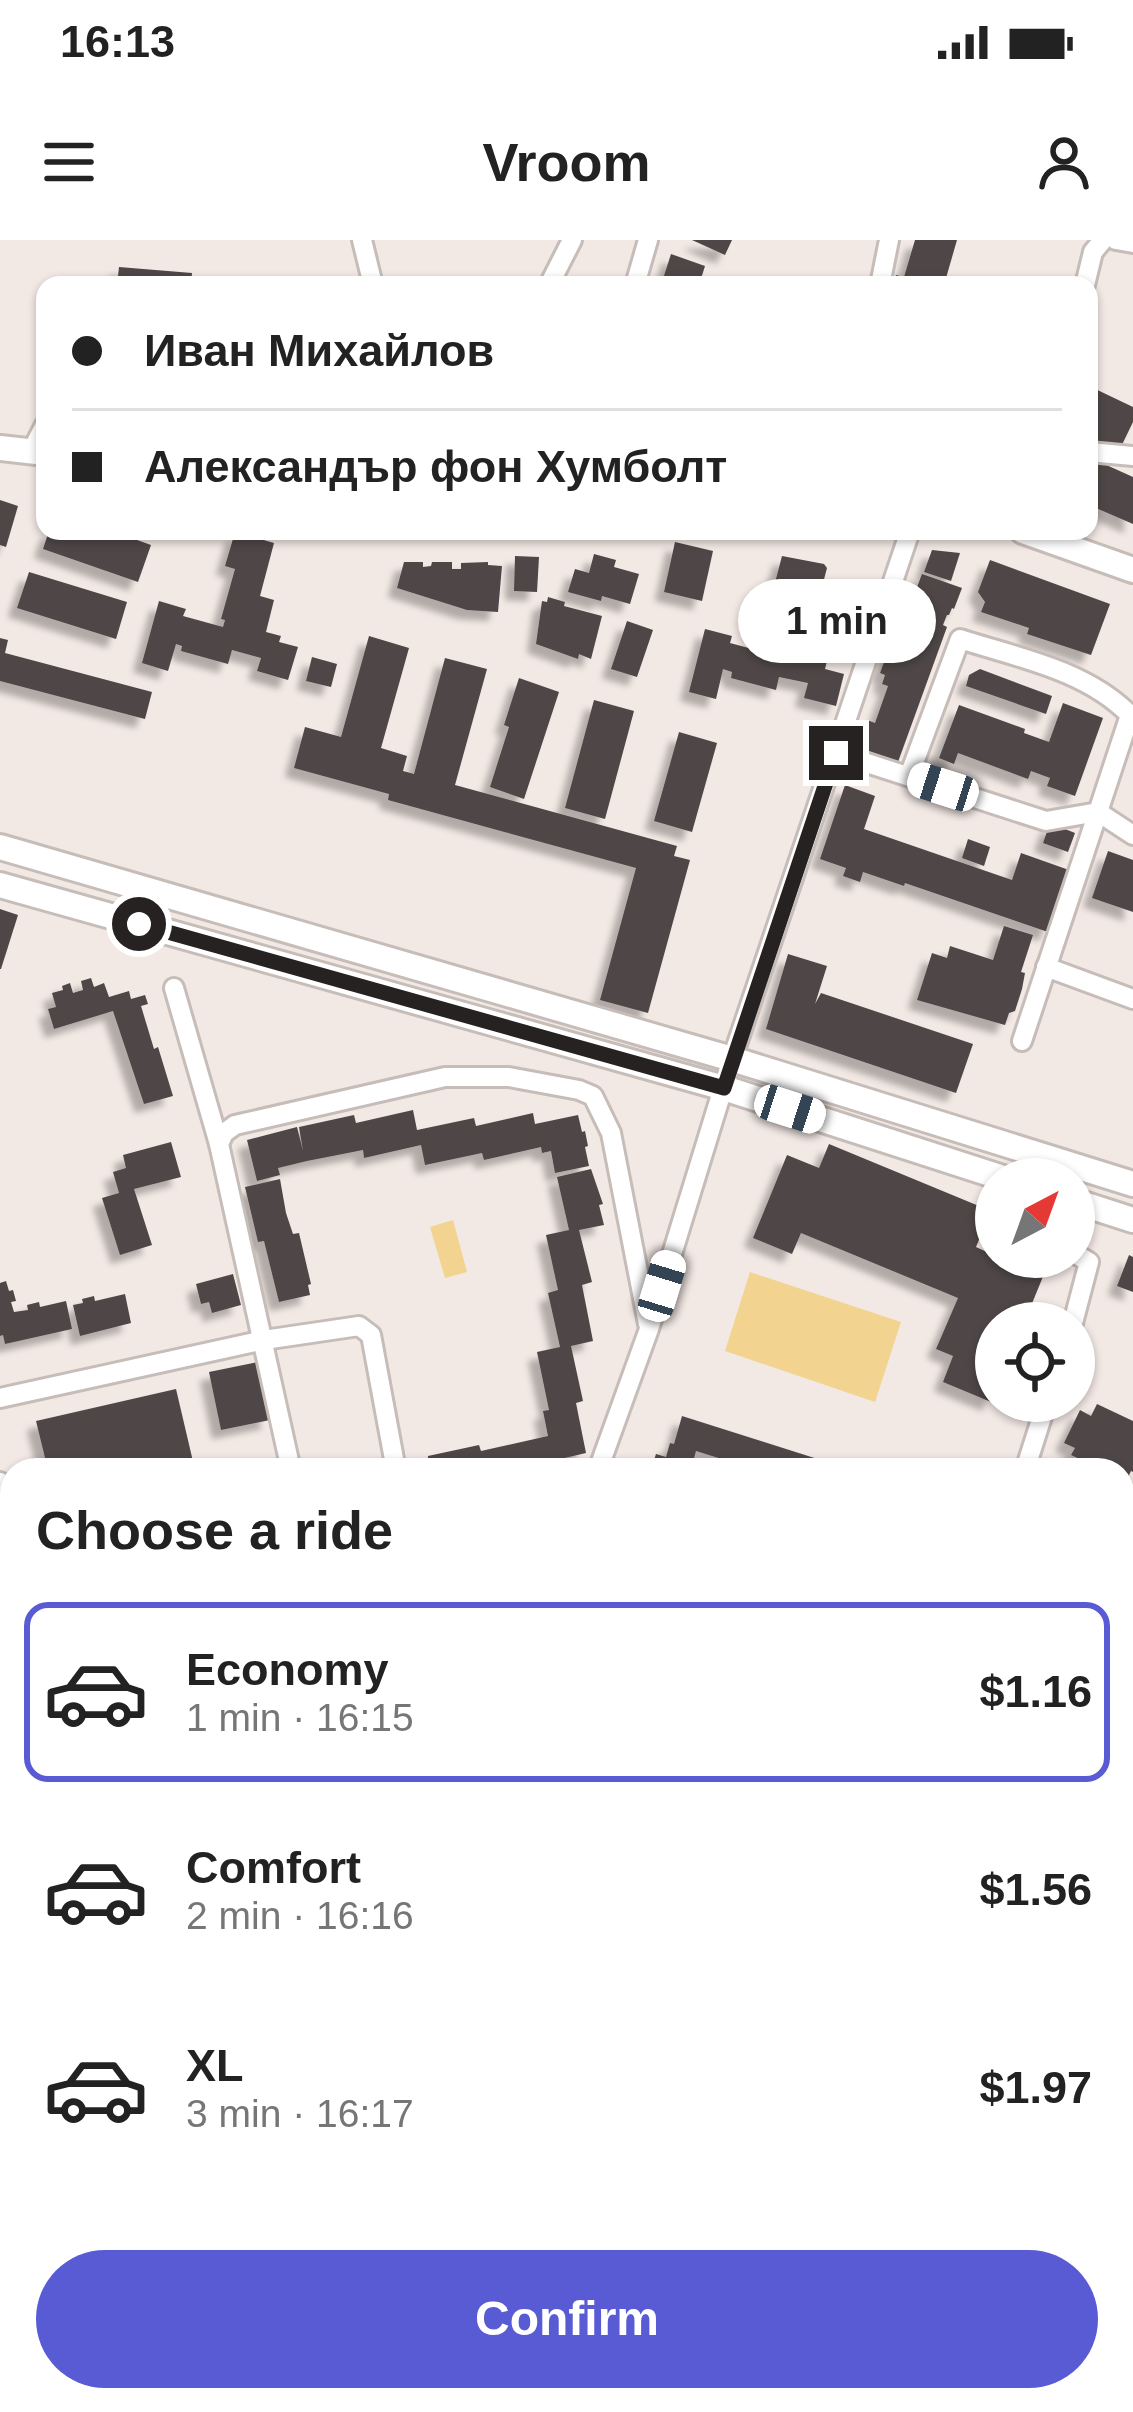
<!DOCTYPE html>
<meta charset="utf-8">
<style>
body{margin:0;font-family:Helvetica,sans-serif;background:#f2f2f2;color:#222;height:100vh;display:flex;flex-direction:column;font-size:45px;white-space:nowrap}
*{box-sizing:border-box;margin:0}
p{font-size:39px;color:#767676}
.icon{flex:none;width:66px;height:66px;fill:none;stroke:currentColor;stroke-width:2;stroke-linecap:round;stroke-linejoin:round}
.map{position:relative;flex:1;overflow:hidden}
.sheet{position:absolute;left:0px;top:1218px;width:1134px;height:954px;display:flex;flex-direction:column;background:#fff;border-radius:36px 36px 0 0;box-shadow:0 3px 9px #0004}
.sheet>*{flex:none}
.top-card{position:absolute;left:36px;top:36px;width:1062px;height:264px;border-radius:24px;box-shadow:0 3px 9px #0004;display:grid;align-content:center;height:264px;padding:0 36px;background:#fff}
.needle{width:78px;rotate:41deg}
.fabs{position:absolute;left:975px;top:918px;display:grid;gap:24px}
.fabs a{display:grid;place-items:center;width:120px;height:120px;border-radius:50%;background:#fff;box-shadow:0 3px 9px #0004;font-size:60px}
.end{position:absolute;width:54px;height:54px;margin:-27px;border:15px solid #262221;background:#fff;box-shadow:0 0 0 6px #fff}
.from{border-radius:50%}
.bubble{position:absolute;height:84px;border-radius:42px;background:#fff;box-shadow:0 3px 9px #0004;font-size:39px;font-weight:700;line-height:84px;text-align:center}
.car{position:absolute;width:36px;height:72px;margin:-36px -18px;border-radius:15px;box-shadow:0 0 9px 3px #0007;background:linear-gradient(#fff 24%,#345 0 40%,#fff 0 76%,#345 0 86%,#fff 0)}
.top-card b{display:flex;align-items:center;gap:42px;height:114px;font-size:45px}
.top-card b+b{border-top:3px solid #e0e0e0}
.top-card i{width:30px;height:30px;background:#222}
ul{padding:0;list-style:none}
li{display:flex;align-items:center;gap:36px;height:180px;margin:0 24px 18px;padding:0 12px;border:6px solid transparent;border-radius:24px}
li div{flex:1}
li b{display:block;font-size:45px}
li em{font-style:normal;font-weight:700}
li.selected{border-color:#585bd3}
li>.icon{width:108px;height:108px;stroke-width:1.5}
h2{padding:0 36px;font-size:54px;line-height:144px}
.button{display:flex;gap:24px;margin-top:auto;padding:24px 36px}
.button a{flex:1;height:138px;border-radius:72px;background:#585bd3;color:#fff;font-size:48px;font-weight:700;line-height:138px;text-align:center}
.status{display:flex;justify-content:space-between;align-items:center;height:84px;padding:0 60px;background:#fff;direction:ltr}
.status svg{height:33px;fill:currentColor}
header{display:flex;justify-content:space-between;align-items:center;height:156px;padding:0 36px;background:#fff;font-size:54px;font-weight:700}
.map>svg:first-child{display:block}
</style>
<div class="status"><b>16:13</b><svg viewBox="0 0 49 12"><path d="M0 12V9h3v3zM5 12V6h3v6zM10 12V3h3v9zM15 12V0h3v12zM26 1h20v11H26zM47 4h2v5h-2z"/></svg></div>
<header><svg class="icon" aria-label="menu" viewBox="0 0 24 24"><path d="M4 6h16M4 12h16M4 18h16"/></svg>Vroom<svg class="icon" aria-label="person" viewBox="0 0 24 24"><circle cx="12" cy="8" r="4"/><path d="M4 21q1-7 8-7t8 7"/></svg></header>
<div class="map">
<svg width="1133" height="2172" viewBox="0 0 1133 2172">
<defs>
<filter id="shadow"><feDropShadow dx="-9" dy="9" stdDeviation="3" flood-color="#0004"/></filter>
</defs>
<rect width="100%" height="100%" fill="#f2e8e4"/>
<g fill="#f2d490">
<path d="M 453,980 L 467,1032 L 445,1038 L 430,987 Z"/>
<path d="M 750,1032 L 901,1082 L 875,1162 L 725,1111 Z"/>
</g>
<g fill="#504647" filter="url(#shadow)">
<path d="M 692,0 L 732,0 L 725,15 Z"/>
<path d="M 915,0 L 957,0 L 944,45 L 893,45 L 896,35 L 904,37 Z"/>
<path d="M 671,14 L 705,26 L 699,45 L 661,45 Z"/>
<path d="M 119,27 L 192,33 L 191,45 L 117,45 Z"/>
<path d="M 1089,146 L 1133,167 L 1133,182 L 1118,213 L 1089,200 Z"/>
<path d="M 1093,219 L 1133,237 L 1133,284 L 1089,265 L 1089,227 Z"/>
<path d="M 0,260 L 18,266 L 6,307 L 0,305 Z"/>
<path d="M 49,291 L 112,291 L 151,305 L 138,342 L 43,309 Z"/>
<path d="M 235,292 L 274,303 L 260,356 L 274,360 L 266,392 L 281,396 L 279,402 L 298,407 L 288,440 L 257,431 L 261,418 L 232,410 L 228,424 L 181,411 L 182,406 L 176,404 L 168,431 L 142,423 L 159,361 L 186,369 L 183,376 L 223,387 L 225,380 L 221,379 L 235,329 L 225,326 Z"/>
<path d="M 675,302 L 713,311 L 702,361 L 664,352 Z"/>
<path d="M 932,310 L 960,313 L 951,341 L 924,332 Z"/>
<path d="M 594,314 L 616,320 L 614,327 L 639,334 L 630,364 L 602,356 L 601,361 L 568,352 L 575,329 L 589,333 Z"/>
<path d="M 515,316 L 539,317 L 537,352 L 514,351 Z"/>
<path d="M 782,316 L 824,324 L 827,328 L 812,385 L 826,388 L 818,419 L 827,421 L 825,429 L 844,434 L 836,466 L 804,458 L 808,443 L 779,437 L 776,450 L 731,438 L 732,432 L 723,429 L 716,459 L 689,452 L 705,389 L 732,396 L 730,403 L 771,414 L 779,389 L 782,361 L 773,359 L 772,354 Z"/>
<path d="M 990,320 L 1110,364 L 1091,415 L 1027,394 L 1029,388 L 981,372 L 985,362 L 978,352 Z"/>
<path d="M 404,322 L 423,322 L 423,327 L 431,326 L 432,322 L 452,322 L 452,329 L 461,329 L 461,323 L 488,322 L 488,325 L 502,326 L 498,372 L 467,370 L 397,348 Z"/>
<path d="M 29,332 L 127,362 L 116,399 L 17,368 Z"/>
<path d="M 922,334 L 962,348 L 954,369 L 952,368 L 949,375 L 947,375 L 943,385 L 947,387 L 898,522 L 861,508 L 859,502 L 867,480 L 875,483 L 888,446 L 882,444 L 885,435 L 880,433 L 897,387 L 901,389 Z"/>
<path d="M 548,357 L 565,362 L 564,366 L 602,376 L 591,419 L 579,414 L 578,419 L 536,404 L 542,361 L 547,362 Z"/>
<path d="M 627,381 L 653,390 L 637,437 L 611,429 Z"/>
<path d="M 369,396 L 409,408 L 381,508 L 407,516 L 403,531 L 414,534 L 445,418 L 487,429 L 455,545 L 677,606 L 674,616 L 690,620 L 648,773 L 600,760 L 636,628 L 388,560 L 389,554 L 294,528 L 305,487 L 341,497 Z"/>
<path d="M 0,398 L 8,400 L 5,413 L 152,452 L 145,479 L 0,441 Z"/>
<path d="M 312,417 L 337,424 L 331,447 L 306,441 Z"/>
<path d="M 980,429 L 1052,456 L 1046,474 L 966,446 L 969,435 Z"/>
<path d="M 519,438 L 559,452 L 524,559 L 490,547 L 509,487 L 504,485 Z"/>
<path d="M 594,460 L 634,471 L 605,579 L 565,568 Z"/>
<path d="M 1063,463 L 1103,478 L 1075,556 L 1047,546 L 1050,538 L 1031,531 L 1028,539 L 958,513 L 954,524 L 939,518 L 959,465 L 1025,489 L 1024,493 L 1049,502 Z"/>
<path d="M 679,492 L 717,503 L 692,592 L 654,581 Z"/>
<path d="M 845,545 L 875,556 L 864,589 L 1012,640 L 1021,613 L 1069,630 L 1048,692 L 905,643 L 904,646 L 863,632 L 860,642 L 843,636 L 846,628 L 820,619 Z"/>
<path d="M 1050,583 L 1075,593 L 1068,612 L 1043,603 Z"/>
<path d="M 968,599 L 990,607 L 984,626 L 962,618 Z"/>
<path d="M 1108,611 L 1133,620 L 1133,672 L 1092,658 Z"/>
<path d="M 0,669 L 18,675 L 1,729 L 0,729 Z"/>
<path d="M 1004,686 L 1033,695 L 1021,732 L 1025,733 L 1022,749 L 1015,771 L 1009,773 L 1005,785 L 917,760 L 932,713 L 947,718 L 950,706 L 993,720 Z"/>
<path d="M 788,714 L 827,726 L 815,764 L 821,753 L 973,804 L 956,853 L 766,789 Z"/>
<path d="M 91,738 L 94,747 L 104,743 L 109,757 L 129,751 L 131,759 L 145,755 L 148,764 L 141,766 L 154,809 L 158,807 L 173,856 L 144,864 L 113,771 L 54,789 L 48,769 L 56,767 L 52,753 L 63,750 L 62,746 L 70,743 L 73,753 L 83,750 L 81,741 Z"/>
<path d="M 413,870 L 417,890 L 474,878 L 476,886 L 533,873 L 535,884 L 578,875 L 582,892 L 585,891 L 588,906 L 585,907 L 589,926 L 555,933 L 551,911 L 542,913 L 541,907 L 484,920 L 482,913 L 425,925 L 421,905 L 364,918 L 363,910 L 307,921 L 278,928 L 280,935 L 257,941 L 247,900 L 297,887 L 303,911 L 299,887 L 354,875 L 356,883 Z"/>
<path d="M 171,902 L 181,937 L 134,949 L 152,1005 L 120,1015 L 102,958 L 119,953 L 113,932 L 126,928 L 123,915 Z"/>
<path d="M 829,904 L 991,971 L 976,1007 L 989,1013 L 996,996 L 996,1017 L 1051,1017 L 1024,1083 L 996,1083 L 996,1150 L 991,1162 L 943,1142 L 953,1116 L 936,1109 L 958,1058 L 801,993 L 792,1014 L 753,998 L 787,915 L 819,928 Z"/>
<path d="M 591,929 L 603,964 L 599,965 L 604,985 L 579,990 L 592,1042 L 582,1045 L 593,1101 L 571,1106 L 583,1161 L 576,1163 L 586,1213 L 543,1223 L 545,1230 L 420,1230 L 418,1222 L 428,1220 L 428,1216 L 479,1205 L 481,1211 L 548,1196 L 543,1171 L 549,1170 L 537,1112 L 560,1107 L 548,1053 L 558,1050 L 546,995 L 569,990 L 557,937 Z"/>
<path d="M 280,939 L 286,973 L 293,994 L 299,993 L 311,1044 L 308,1045 L 310,1055 L 279,1062 L 264,1001 L 258,1002 L 245,947 Z"/>
<path d="M 1129,1015 L 1133,1017 L 1133,1052 L 1117,1046 Z"/>
<path d="M 233,1034 L 241,1065 L 212,1073 L 209,1062 L 201,1064 L 196,1044 Z"/>
<path d="M 6,1041 L 9,1051 L 13,1050 L 16,1061 L 11,1062 L 14,1072 L 28,1070 L 27,1065 L 39,1062 L 40,1067 L 66,1061 L 72,1089 L 5,1104 L 3,1095 L 0,1096 L 0,1043 Z"/>
<path d="M 125,1054 L 131,1083 L 80,1096 L 73,1065 L 83,1063 L 82,1059 L 94,1056 L 95,1061 Z"/>
<path d="M 258,1122 L 270,1180 L 221,1190 L 209,1132 Z"/>
<path d="M 176,1149 L 195,1230 L 48,1230 L 36,1181 Z"/>
<path d="M 1097,1164 L 1133,1181 L 1133,1232 L 1131,1231 L 1126,1241 L 1122,1239 L 1122,1230 L 1103,1230 L 1071,1215 L 1075,1208 L 1064,1203 L 1080,1170 L 1091,1176 Z"/>
<path d="M 682,1176 L 849,1229 L 848,1230 L 757,1230 L 696,1211 L 692,1226 L 702,1230 L 651,1230 L 656,1214 L 666,1217 L 670,1203 L 674,1204 Z"/>
<path d="M 12,1368 L 12,1404 L 0,1407 L 0,1370 Z"/>
<path d="M 1122,1601 L 1133,1603 L 1133,1641 L 1122,1639 Z"/>
<path d="M 11,1683 L 12,1719 L 0,1722 L 0,1686 Z"/>
<path d="M 1122,1740 L 1133,1741 L 1133,1775 L 1122,1774 Z"/>
<path d="M 1123,1813 L 1133,1814 L 1133,1849 L 1122,1848 Z"/>
<path d="M 12,1923 L 12,1977 L 0,1980 L 0,1925 Z"/>
<path d="M 1122,2026 L 1133,2026 L 1133,2070 L 1122,2069 Z"/>
<path d="M 0,2061 L 12,2063 L 12,2110 L 0,2108 Z"/>
<path d="M 67,2160 L 102,2160 L 103,2172 L 68,2172 Z"/>
<path d="M 462,2160 L 512,2160 L 513,2172 L 463,2172 Z"/>
<path d="M 966,2160 L 997,2160 L 998,2172 L 967,2172 Z"/>
<path d="M 1067,2160 L 1106,2160 L 1107,2172 L 1068,2172 Z"/>
</g>
<g fill="none" stroke-linecap="round" stroke-linejoin="round">
<g stroke="#c6bcb8" stroke-width="24">
<g id="minor">
<path d="M 362,0 L 373,45"/>
<path d="M 1116,0 L 1133,3"/>
<path d="M 549,45 L 572,0"/>
<path d="M 635,45 L 648,0"/>
<path d="M 880,45 L 889,0"/>
<path d="M 1085,45 L 1093,12 L 1103,0"/>
<path d="M 31,212 L 45,185"/>
<path d="M 1089,212 L 1133,216"/>
<path d="M 836,513 L 1046,581 L 1098,572 L 1130,475 C 1086,430 1019,418 960,399 L 909,536"/>
<path d="M 1046,727 L 1133,759"/>
<path d="M 174,748 L 219,904"/>
<path d="M 1022,801 L 1098,572 L 1133,595"/>
<path d="M 1073,1083 L 1089,1022 L 1074,1013"/>
<path d="M 0,1158 L 264,1100 L 359,1086 L 371,1095 L 396,1230"/>
<path d="M 291,1230 L 219,904 L 224,893 L 235,885 L 445,837 L 509,837 L 579,850 L 593,856 L 611,893 L 648,1084"/>
<path d="M 598,1230 L 649,1089 L 732,819 L 910,291"/>
<path d="M 1025,1230 L 1047,1161"/>
<path d="M 0,1242 L 12,1289"/>
<path d="M 0,1339 L 12,1332"/>
<path d="M 0,1429 L 12,1426"/>
<path d="M 1122,1565 L 1133,1567"/>
<path d="M 0,1671 L 12,1668"/>
<path d="M 0,1754 L 12,1751"/>
<path d="M 1122,1795 L 1133,1796"/>
<path d="M 1122,2014 L 1133,2014"/>
<path d="M 127,2160 L 136,2166 L 145,2168 L 238,2160"/>
<path d="M 325,2160 L 337,2160"/>
<path d="M 527,2160 L 530,2172"/>
<path d="M 1016,2160 L 1017,2172"/>
</g>
</g>
<g stroke="#c6bcb8" stroke-width="30">
<g id="tertiary">
<path d="M 0,208 L 45,213"/>
<path d="M 1023,291 L 1133,330"/>
<path d="M 0,607 L 732,819 L 1133,944"/>
<path d="M 0,645 L 724,848 L 1006,939"/>
<path d="M 1074,961 L 1133,980"/>
<path d="M 1122,1287 L 1133,1280"/>
<path d="M 0,2037 L 12,2029"/>
</g>
</g>
<use href="#minor" stroke="#fff" stroke-width="18"/>
<use href="#tertiary" stroke="#fff" stroke-width="24"/>
</g>
<g fill="none" stroke-linecap="round" stroke-linejoin="round">
<path stroke="#262221" stroke-width="15" d="M 139,684 L 724,848 L 836,513"/>
</g>
</svg>
<div class="fabs">
<a><svg class="needle" viewBox="-14 -14 28 28"><path d="M0-13l5 13h-10z" fill="#e53935"/><path d="M0 13l5-13h-10z" fill="#767676"/></svg></a>
<a><svg class="icon" aria-label="locate" viewBox="0 0 24 24"><circle cx="12" cy="12" r="6"/><path d="M12 2v4M12 18v4M2 12h4M18 12h4"/></svg></a>
</div>
<i class="end from" style="left:139px;top:684px"></i>
<i class="end" style="left:836px;top:513px"></i>
<div class="bubble" style="left:738px;top:339px;width:198px">1 min</div>
<i class="car" style="left:943px;top:547px;rotate:288deg"></i>
<i class="car" style="left:790px;top:869px;rotate:108deg"></i>
<i class="car" style="left:662px;top:1046px;rotate:17deg"></i>
<div class="top-card">
<b><i class="from"></i>Иван Михайлов</b>
<b><i></i>Александър фон Хумболт</b>
</div>
<section class="sheet">
<h2>Choose a ride</h2>
<ul>
<li class="selected"><svg class="icon" aria-label="car" viewBox="0 0 24 24"><path d="M5 17H2v-5l4-1 3-4h7l3 4 3 1v5h-3M9 17h6M6 11h13"/><circle cx="7" cy="17" r="2"/><circle cx="17" cy="17" r="2"/></svg><div><b>Economy</b><p>1 min · 16:15</p></div><em>$1.16</em></li>
<li><svg class="icon" aria-label="car" viewBox="0 0 24 24"><path d="M5 17H2v-5l4-1 3-4h7l3 4 3 1v5h-3M9 17h6M6 11h13"/><circle cx="7" cy="17" r="2"/><circle cx="17" cy="17" r="2"/></svg><div><b>Comfort</b><p>2 min · 16:16</p></div><em>$1.56</em></li>
<li><svg class="icon" aria-label="car" viewBox="0 0 24 24"><path d="M5 17H2v-5l4-1 3-4h7l3 4 3 1v5h-3M9 17h6M6 11h13"/><circle cx="7" cy="17" r="2"/><circle cx="17" cy="17" r="2"/></svg><div><b>XL</b><p>3 min · 16:17</p></div><em>$1.97</em></li>
</ul>
<div class="button"><a>Confirm</a></div>
</section>
</div>
